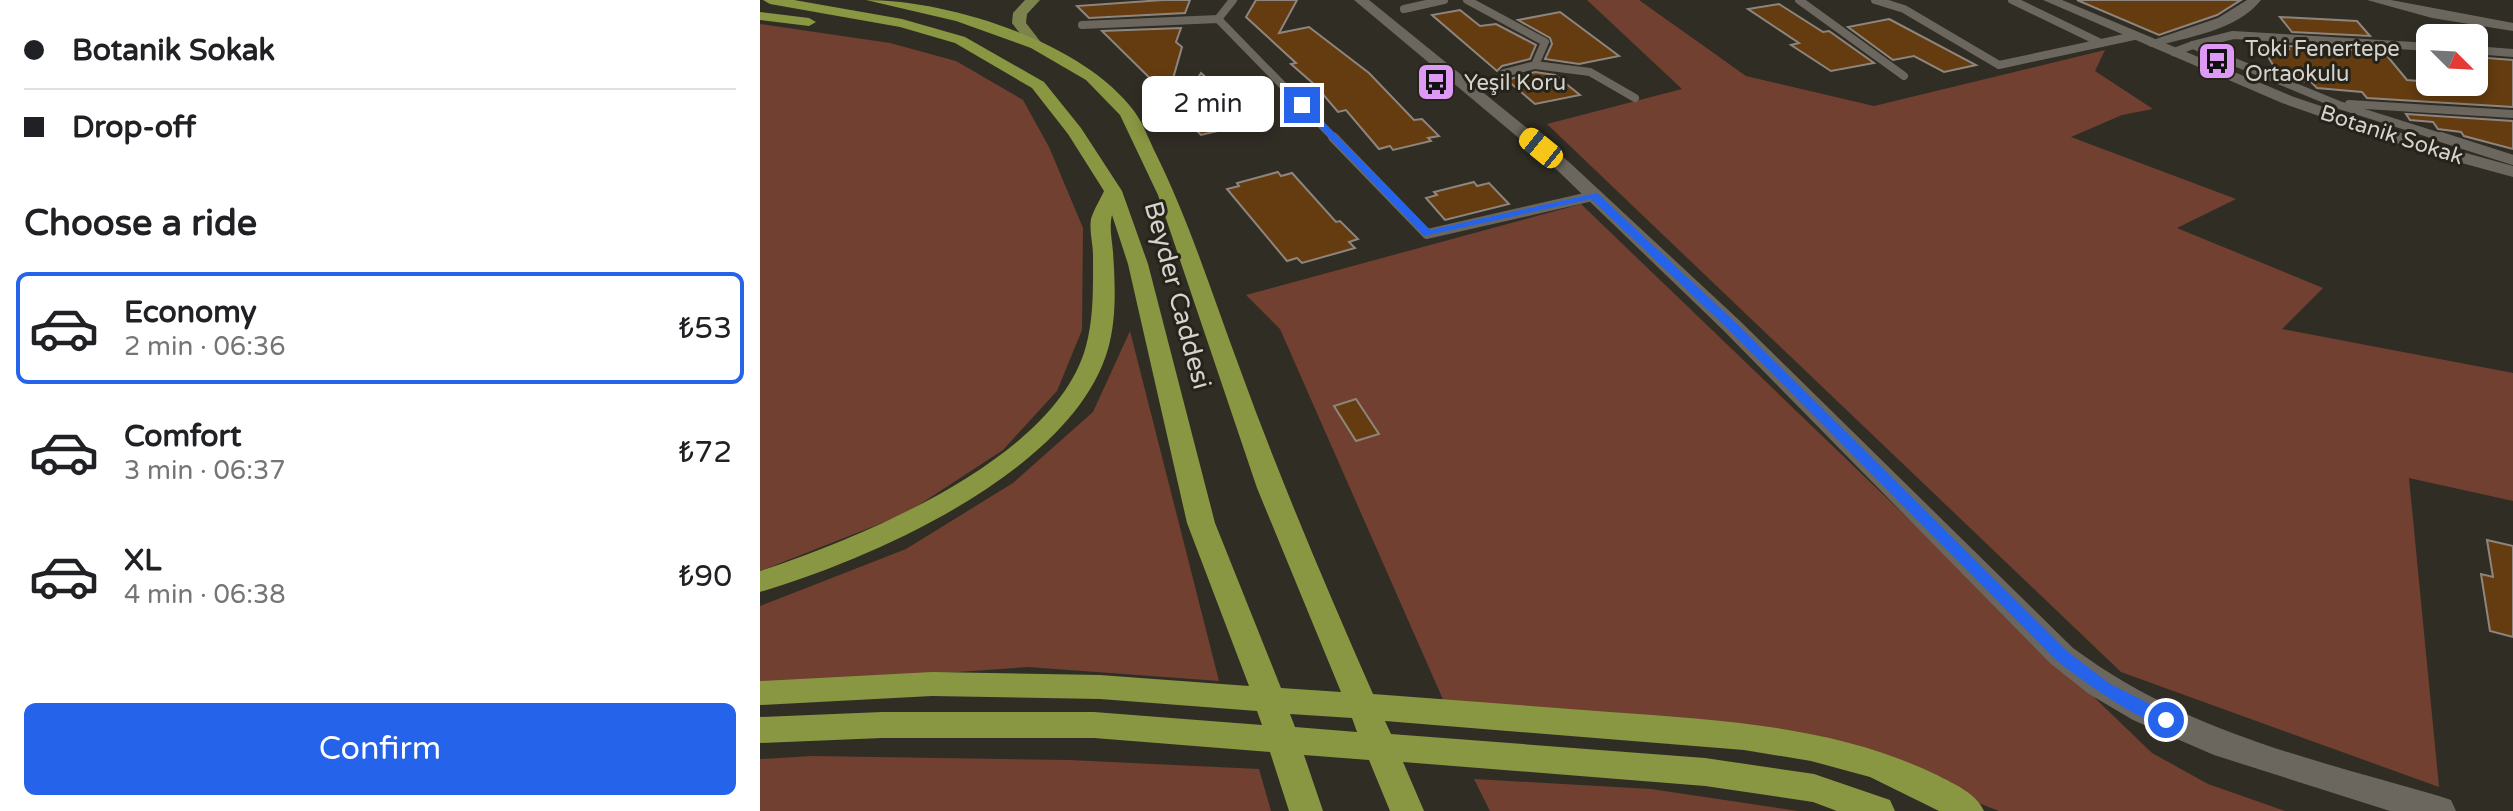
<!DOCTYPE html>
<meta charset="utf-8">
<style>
body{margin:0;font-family:"Varela Round",sans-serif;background:#f6f6f6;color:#202124;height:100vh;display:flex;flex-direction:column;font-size:30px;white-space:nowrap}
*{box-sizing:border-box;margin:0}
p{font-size:26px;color:#757577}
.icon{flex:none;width:44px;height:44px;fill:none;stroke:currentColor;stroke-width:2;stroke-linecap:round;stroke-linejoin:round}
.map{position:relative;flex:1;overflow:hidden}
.details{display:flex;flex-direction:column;background:#fff;width:760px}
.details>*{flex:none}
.banner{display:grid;align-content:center;height:176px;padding:0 24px;background:#fff}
.needle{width:52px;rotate:114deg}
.fabs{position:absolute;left:1656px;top:24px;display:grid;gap:16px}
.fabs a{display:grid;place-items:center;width:72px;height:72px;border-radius:12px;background:#fff;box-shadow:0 4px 12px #0003;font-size:40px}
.end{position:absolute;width:36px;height:36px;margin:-18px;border:10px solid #2563eb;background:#fff;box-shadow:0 0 0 4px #fff}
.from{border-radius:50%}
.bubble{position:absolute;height:56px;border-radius:12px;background:#fff;box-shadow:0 4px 12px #0003;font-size:26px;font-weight:600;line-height:56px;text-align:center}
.car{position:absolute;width:24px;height:48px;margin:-24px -12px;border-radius:10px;box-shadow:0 0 6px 2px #0007;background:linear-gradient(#f5c518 24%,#345 0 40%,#f5c518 0 76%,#345 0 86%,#f5c518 0)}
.banner b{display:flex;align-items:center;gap:28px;height:76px;font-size:30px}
.banner b+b{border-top:2px solid #e0e0e0}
.banner i{width:20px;height:20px;background:#202124}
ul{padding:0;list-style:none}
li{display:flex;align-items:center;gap:24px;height:112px;margin:0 16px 12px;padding:0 8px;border:4px solid transparent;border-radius:12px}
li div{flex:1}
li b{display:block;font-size:30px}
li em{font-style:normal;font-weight:600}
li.selected{border-color:#2563eb}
li>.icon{width:72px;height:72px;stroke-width:1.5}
h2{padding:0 24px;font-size:36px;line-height:96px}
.cta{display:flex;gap:16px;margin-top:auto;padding:16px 24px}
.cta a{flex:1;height:92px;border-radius:12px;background:#2563eb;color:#fff;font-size:32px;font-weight:600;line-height:92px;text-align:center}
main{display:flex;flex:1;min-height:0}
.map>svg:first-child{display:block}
</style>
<main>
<section class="details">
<div class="banner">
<b><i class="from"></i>Botanik Sokak</b>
<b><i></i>Drop-off</b>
</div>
<h2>Choose a ride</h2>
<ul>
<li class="selected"><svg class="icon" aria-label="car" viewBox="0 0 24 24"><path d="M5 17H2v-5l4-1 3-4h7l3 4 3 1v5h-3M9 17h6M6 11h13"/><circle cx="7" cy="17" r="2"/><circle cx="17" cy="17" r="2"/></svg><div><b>Economy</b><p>2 min · 06:36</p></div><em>₺53</em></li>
<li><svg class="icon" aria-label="car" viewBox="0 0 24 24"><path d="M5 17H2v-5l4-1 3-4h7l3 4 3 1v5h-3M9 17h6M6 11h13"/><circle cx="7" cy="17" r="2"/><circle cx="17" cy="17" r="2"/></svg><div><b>Comfort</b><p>3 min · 06:37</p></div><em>₺72</em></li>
<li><svg class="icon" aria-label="car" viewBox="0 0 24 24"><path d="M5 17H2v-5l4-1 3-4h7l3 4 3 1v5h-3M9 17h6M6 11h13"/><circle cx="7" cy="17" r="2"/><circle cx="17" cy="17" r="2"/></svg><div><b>XL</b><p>4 min · 06:38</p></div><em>₺90</em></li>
</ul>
<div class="cta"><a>Confirm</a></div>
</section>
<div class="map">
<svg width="1753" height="811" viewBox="0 0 1753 811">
<rect width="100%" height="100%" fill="#302d25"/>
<g fill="#714031">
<path d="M 827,0 L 879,0 L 986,76 L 1114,106 L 1345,50 L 1335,71 L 1393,109 L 1362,115 L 1311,137 L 1476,199 L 1417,228 L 1563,288 L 1522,329 L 1753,373 L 1753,501 L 1649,478 L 1679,787 L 1361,672 L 787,124 L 922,89 Z"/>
<path d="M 0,24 L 130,43 L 196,61 L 263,100 L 289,147 L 323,228 L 322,330 L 297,391 L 243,450 L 145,514 L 0,571 Z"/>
<path d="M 821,204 L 1392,753 L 1448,784 L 1525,811 L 1239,811 L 1104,758 L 685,704 L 520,329 L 486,295 Z"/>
<path d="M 370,331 L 459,681 L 268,667 L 0,686 L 0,606 L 146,549 L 253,483 L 333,412 Z"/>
<path d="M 52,756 L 309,760 L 499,769 L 511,811 L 0,811 L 0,759 Z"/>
<path d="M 714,779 L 891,789 L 1038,811 L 730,811 Z"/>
</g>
<g fill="#643c0f" stroke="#8e857e" stroke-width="2">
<path d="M 403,0 L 430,0 L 425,13 L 329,18 L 317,6 Z"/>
<path d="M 496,0 L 537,0 L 519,33 L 549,27 L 609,73 L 654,120 L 662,119 L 679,136 L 668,138 L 671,141 L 633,150 L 630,146 L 619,149 L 586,110 L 578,112 L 555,85 L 531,64 L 536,63 L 486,17 Z"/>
<path d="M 1317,0 L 1481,0 L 1457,15 L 1399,35 Z"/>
<path d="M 1019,4 L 1063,32 L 1069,31 L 1114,63 L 1071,71 L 1031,45 L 1039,43 L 988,9 Z"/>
<path d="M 700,10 L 720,26 L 736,24 L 776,45 L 770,59 L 742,66 L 737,71 L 672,15 Z"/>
<path d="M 800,12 L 859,56 L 819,64 L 785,59 L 792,44 L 790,38 L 758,20 Z"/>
<path d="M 1520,17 L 1597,21 L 1610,36 L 1532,32 Z"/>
<path d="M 1129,19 L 1216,65 L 1184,72 L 1154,56 L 1133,60 L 1088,27 Z"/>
<path d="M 421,28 L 416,42 L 422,47 L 408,96 L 342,31 Z"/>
<path d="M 1527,46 L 1623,51 L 1647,80 L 1670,82 L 1714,84 L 1714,57 L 1753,60 L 1753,107 L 1607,98 L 1602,92 L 1557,88 L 1551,82 L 1538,81 L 1532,74 L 1518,73 L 1502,47 L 1529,49 Z"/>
<path d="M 775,72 L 795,75 L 820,95 L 775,104 L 747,80 Z"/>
<path d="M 441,73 L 450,81 L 488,120 L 476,123 L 479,126 L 441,135 L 417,111 Z"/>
<path d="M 1646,114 L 1753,121 L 1753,149 L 1704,136 L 1701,132 L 1678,129 L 1673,122 L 1650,120 Z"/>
<path d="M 518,172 L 521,176 L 532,173 L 576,222 L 580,221 L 598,239 L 589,242 L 595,248 L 542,263 L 537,258 L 527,261 L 467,189 L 479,186 L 477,183 Z"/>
<path d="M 714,182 L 717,186 L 729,183 L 749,204 L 685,220 L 666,198 L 677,195 L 674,192 Z"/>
<path d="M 596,399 L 619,434 L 596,441 L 574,406 Z"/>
<path d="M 1727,540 L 1753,546 L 1753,637 L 1730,631 L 1721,574 L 1733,577 Z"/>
</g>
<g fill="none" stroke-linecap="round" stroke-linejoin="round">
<g stroke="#6b675e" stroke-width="8">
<path d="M 707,0 L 785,42 L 775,65 L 830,72 L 875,98"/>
<path d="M 1039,0 L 1144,76"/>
<path d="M 1115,0 L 1144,9 L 1239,65 L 1374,36"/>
<path d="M 1252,0 L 1341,43"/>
<path d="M 644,9 L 684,0"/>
<path d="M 458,19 L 473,0"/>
<path d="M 322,25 L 458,19 L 575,139"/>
<path d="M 1433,45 L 1473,35 L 1670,47"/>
<path d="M 1714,50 L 1753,53"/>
<path d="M 1414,52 L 1433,45 L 1579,105 L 1687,139"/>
<path d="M 744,73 L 775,65"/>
<path d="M 1589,104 L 1753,114"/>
</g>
<g stroke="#6b675e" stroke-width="10">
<path d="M 573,137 L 667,234 L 833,196"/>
<path d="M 1681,137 L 1753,160"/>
</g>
<g fill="#6b675e" fill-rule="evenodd">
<path d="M 1487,0 L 1501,0 C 1478,30 1426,38 1391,47 L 1384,43 L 1458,18 Z"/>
<path d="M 1607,0 L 1631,0 L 1753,23 L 1753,31 L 1672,18 Z"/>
</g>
<g fill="#6b675e" fill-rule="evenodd">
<path d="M 594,0 L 609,0 L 809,162 L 979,320 L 1313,648 C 1427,732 1545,757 1679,796 L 1691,800 L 1696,811 L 1630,811 L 1454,755 L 1373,720 L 1329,694 L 1291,664 L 963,330 L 797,170 Z"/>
<path d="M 1283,0 L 1302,0 L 1534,97 L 1677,145 L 1753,166 L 1753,177 L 1665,153 L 1522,103 Z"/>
</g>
<path fill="#7d834d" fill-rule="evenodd" d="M 265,0 L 280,0 L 267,14 L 266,23 L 283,45 L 281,48 L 271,48 L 252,23 L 253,13 Z"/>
<g fill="#899642" fill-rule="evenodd">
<path d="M 3,0 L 34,0 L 142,19 L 205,37 L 284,82 L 321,128 L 362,191 L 388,264 L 455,523 L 521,688 L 581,692 L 497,488 L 398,195 L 360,115 L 326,80 L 271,48 L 196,21 L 106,0 C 189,0 323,42 374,111 C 383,123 389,140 396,154 C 430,223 453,297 480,369 C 520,479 566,587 613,694 C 692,700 771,706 850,712 C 961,720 1076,726 1177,775 C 1194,784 1216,793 1224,811 L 1179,811 L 1110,777 L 1051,761 L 984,750 L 625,721 L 631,734 L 945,758 L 1054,774 L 1130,800 L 1135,811 L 1077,811 L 1053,802 L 945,786 L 643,762 L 664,811 L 630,811 L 609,760 L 544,755 L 563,811 L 529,811 L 510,752 L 334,738 L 122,738 L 0,743 L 0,717 L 122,712 L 334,712 L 502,725 L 497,711 L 340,699 L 172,696 L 0,705 L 0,681 L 172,672 L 340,675 L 489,686 L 427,523 L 368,264 L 352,215 C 349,228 352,239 353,252 C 355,282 357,318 348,349 C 313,471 112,559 0,592 L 0,571 C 100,538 296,459 326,346 C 334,317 333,285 333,255 C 333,243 329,231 331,219 C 334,209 340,200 344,191 L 308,134 L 272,88 L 195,43 L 140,27 L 10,4 ZM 530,714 L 592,718 L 597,732 L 535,727 Z"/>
<path d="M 0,12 L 49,18 L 56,22 L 49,26 L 0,20 Z"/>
</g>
</g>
<path fill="#2563eb" d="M 539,103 L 545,103 L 670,230 L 837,193 L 976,323 L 1308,652 L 1350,684 L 1412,715 L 1415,720 L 1412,725 C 1391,732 1315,675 1296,660 L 967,328 L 831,199 L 664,236 L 539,106 Z"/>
<defs>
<g id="bus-square" transform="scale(2)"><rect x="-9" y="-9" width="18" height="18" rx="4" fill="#dd99f4" stroke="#26231b"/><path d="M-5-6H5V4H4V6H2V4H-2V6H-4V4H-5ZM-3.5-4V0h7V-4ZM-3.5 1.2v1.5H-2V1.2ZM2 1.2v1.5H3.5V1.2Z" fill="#111"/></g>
</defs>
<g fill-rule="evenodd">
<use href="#bus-square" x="1457" y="61"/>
<use href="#bus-square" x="676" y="82"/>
</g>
<g text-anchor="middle" stroke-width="6" stroke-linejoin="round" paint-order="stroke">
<g font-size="22" fill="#d5d3ce" stroke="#26231b" text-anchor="start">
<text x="1485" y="56">Toki Fenertepe<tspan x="1485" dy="25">Ortaokulu</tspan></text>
<text x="704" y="90">Yeşil Koru</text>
</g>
<g font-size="22" fill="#d5d3ce" stroke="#26231b">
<text transform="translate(1632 134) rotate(18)" y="8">Botanik Sokak</text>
</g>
<g font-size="26" fill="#d5d3ce" stroke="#26231b">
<text transform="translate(418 295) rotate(75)" y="9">Beyder Caddesi</text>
</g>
</g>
</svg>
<div class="fabs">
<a><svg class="needle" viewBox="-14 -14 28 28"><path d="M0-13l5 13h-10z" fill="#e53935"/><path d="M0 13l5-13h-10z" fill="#757577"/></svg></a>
</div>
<i class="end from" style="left:1406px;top:720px"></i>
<i class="end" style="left:542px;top:105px"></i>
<div class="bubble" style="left:382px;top:76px;width:132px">2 min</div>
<i class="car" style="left:781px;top:148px;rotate:309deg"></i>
</div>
</main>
